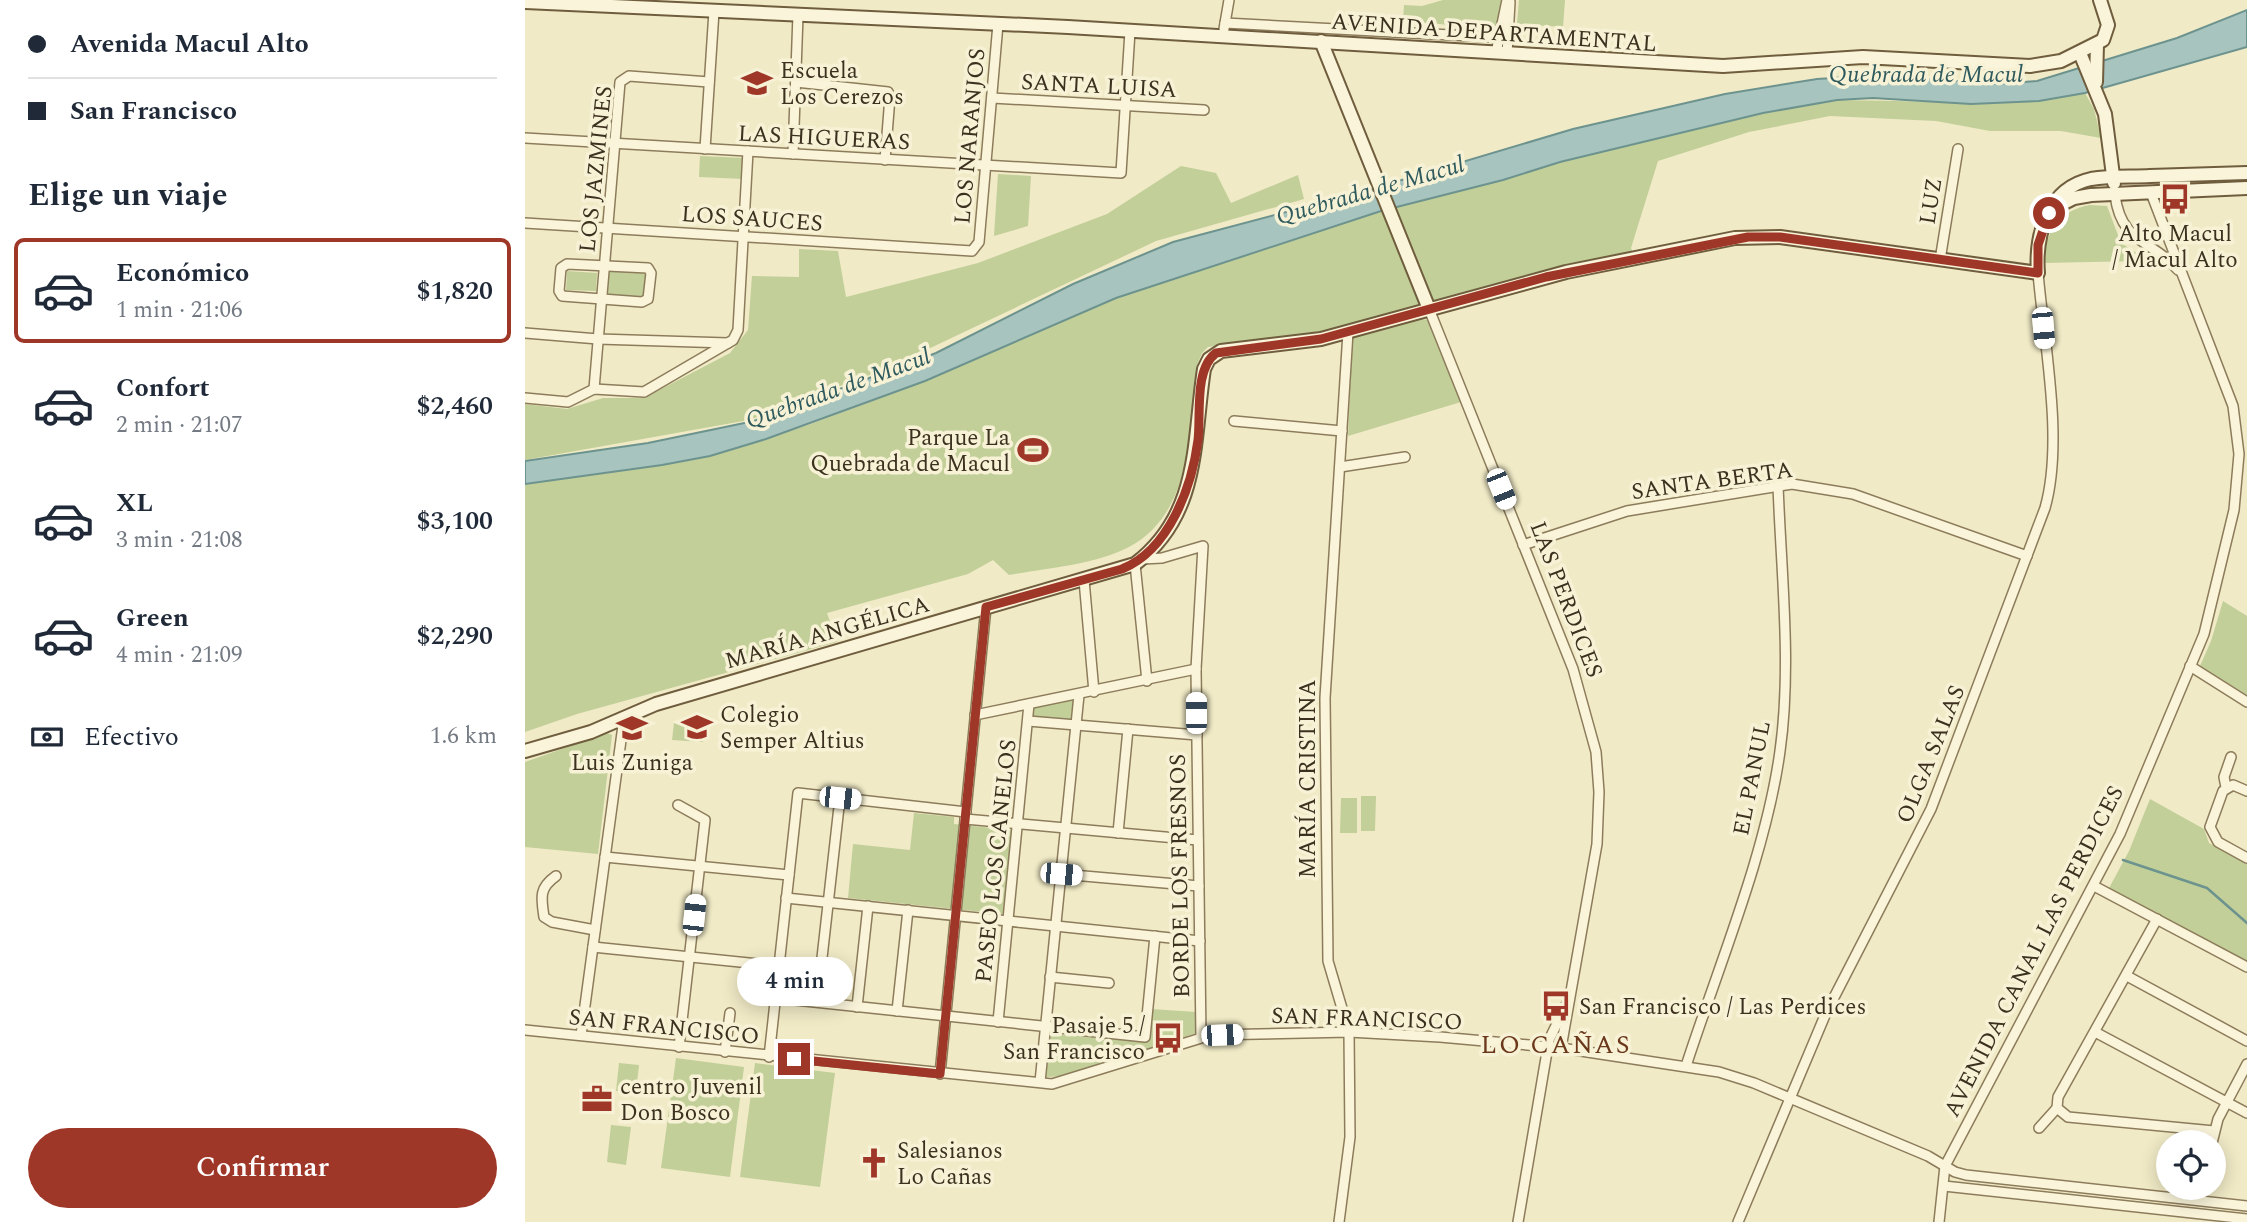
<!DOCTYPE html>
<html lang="es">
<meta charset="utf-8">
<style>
body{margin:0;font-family:Spectral,serif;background:#f2f2f3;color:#1f2937;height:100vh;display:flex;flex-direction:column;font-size:26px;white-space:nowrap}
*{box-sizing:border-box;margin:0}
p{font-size:23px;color:#747a83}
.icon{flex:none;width:38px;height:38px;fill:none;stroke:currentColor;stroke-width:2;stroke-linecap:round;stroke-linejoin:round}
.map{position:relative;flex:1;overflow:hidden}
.side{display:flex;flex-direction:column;background:#fff;width:525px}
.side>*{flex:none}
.hud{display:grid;align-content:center;height:154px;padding:0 28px;background:#fff}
.buttons{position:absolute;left:1631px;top:1130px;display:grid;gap:14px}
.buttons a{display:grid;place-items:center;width:70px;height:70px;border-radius:50%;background:#fff;box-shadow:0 4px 18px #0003;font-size:35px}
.end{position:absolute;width:32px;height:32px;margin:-16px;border:9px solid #9f3728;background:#fff;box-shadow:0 0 0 4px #fff}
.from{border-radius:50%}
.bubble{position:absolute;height:49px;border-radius:24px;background:#fff;box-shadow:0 4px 18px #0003;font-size:23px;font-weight:600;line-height:49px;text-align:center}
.car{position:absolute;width:21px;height:42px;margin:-21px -10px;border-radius:9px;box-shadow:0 0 5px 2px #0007;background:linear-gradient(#fff 24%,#345 0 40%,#fff 0 76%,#345 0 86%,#fff 0)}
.hud b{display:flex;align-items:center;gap:24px;height:66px;font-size:26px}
.hud b+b{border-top:2px solid #e0e1e3}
.hud i{width:18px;height:18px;background:#1f2937}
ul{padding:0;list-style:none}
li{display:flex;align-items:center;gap:21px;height:105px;margin:0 14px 10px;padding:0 14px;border:4px solid transparent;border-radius:10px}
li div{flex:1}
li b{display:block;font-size:26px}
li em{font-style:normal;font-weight:600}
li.active{border-color:#9f3728}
li>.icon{width:63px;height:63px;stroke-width:1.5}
h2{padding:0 28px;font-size:32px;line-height:84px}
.pay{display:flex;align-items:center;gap:18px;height:77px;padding:0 28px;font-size:26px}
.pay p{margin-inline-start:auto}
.cta{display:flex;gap:14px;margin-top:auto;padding:14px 28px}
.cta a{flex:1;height:80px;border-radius:42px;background:#9f3728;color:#fff;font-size:28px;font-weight:600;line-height:80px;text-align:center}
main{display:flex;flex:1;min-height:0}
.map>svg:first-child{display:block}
</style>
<main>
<section class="side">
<div class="hud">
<b><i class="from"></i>Avenida Macul Alto</b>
<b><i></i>San Francisco</b>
</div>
<h2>Elige un viaje</h2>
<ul>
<li class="active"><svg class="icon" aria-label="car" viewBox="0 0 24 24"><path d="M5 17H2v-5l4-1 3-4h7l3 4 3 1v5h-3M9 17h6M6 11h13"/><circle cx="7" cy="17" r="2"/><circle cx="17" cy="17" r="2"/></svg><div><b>Económico</b><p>1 min · 21:06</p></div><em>$1,820</em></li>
<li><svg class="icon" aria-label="car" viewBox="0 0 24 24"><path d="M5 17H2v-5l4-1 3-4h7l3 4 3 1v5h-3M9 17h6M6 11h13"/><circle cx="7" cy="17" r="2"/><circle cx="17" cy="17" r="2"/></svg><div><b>Confort</b><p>2 min · 21:07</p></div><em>$2,460</em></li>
<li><svg class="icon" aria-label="car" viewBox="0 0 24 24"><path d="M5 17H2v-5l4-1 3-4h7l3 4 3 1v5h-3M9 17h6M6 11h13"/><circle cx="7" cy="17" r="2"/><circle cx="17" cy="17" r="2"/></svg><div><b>XL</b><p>3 min · 21:08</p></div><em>$3,100</em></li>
<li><svg class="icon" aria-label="car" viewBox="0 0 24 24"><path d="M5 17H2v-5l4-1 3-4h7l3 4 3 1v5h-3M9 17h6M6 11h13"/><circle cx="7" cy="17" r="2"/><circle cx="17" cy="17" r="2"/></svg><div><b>Green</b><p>4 min · 21:09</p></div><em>$2,290</em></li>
</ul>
<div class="pay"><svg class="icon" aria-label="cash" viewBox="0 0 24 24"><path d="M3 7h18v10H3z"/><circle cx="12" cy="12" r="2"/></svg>Efectivo<p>1.6 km</p></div>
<div class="cta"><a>Confirmar</a></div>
</section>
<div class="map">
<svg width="1722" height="1222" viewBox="0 0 1722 1222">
<rect width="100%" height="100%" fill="#f0eac6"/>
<g fill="#c2cf99">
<path d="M 918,0 L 976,0 L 974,29 L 878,21 L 879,5 L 897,6 Z"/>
<path d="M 994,0 L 1040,0 L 1038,27 L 992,24 Z"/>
<path d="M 1560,93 L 1569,109 L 1576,138 L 1536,131 L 1465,131 L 1411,121 L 1305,116 L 1224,132 L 1133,161 L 1106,248 L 1108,253 L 895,309 L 787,333 L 683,347 L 677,353 L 672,365 C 666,427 668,513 604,547 C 569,565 522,568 484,575 L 468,560 L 443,574 L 302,613 L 312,642 L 52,714 L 0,732 L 0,484 L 185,456 L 283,425 L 400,381 L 591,298 L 650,277 L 856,211 L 978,180 L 1035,162 L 1238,113 L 1312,100 L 1486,103 Z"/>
<path d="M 175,156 L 220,158 L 219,179 L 174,177 Z"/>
<path d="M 656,166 L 691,173 L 706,203 L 773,175 L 779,199 L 631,241 L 363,368 L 224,420 L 0,460 L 0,404 L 42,409 L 78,398 L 119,398 L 205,353 L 223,330 L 227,276 L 274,277 L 274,249 L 313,251 L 321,297 L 453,263 L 582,214 Z"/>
<path d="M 473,174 L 506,176 L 503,226 L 469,236 Z"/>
<path d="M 1564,205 L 1582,206 L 1596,243 L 1638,270 L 1614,261 L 1518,263 C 1520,233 1534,211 1564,205 Z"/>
<path d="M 84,268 L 120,270 L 120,293 L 116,298 L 83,296 Z"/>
<path d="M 42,271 L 72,273 L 71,291 L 41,290 Z"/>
<path d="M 896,319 L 904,320 L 936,402 L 823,436 L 827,339 L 831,335 Z"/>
<path d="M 1698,601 L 1722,616 L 1722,695 L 1675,666 L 1686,641 Z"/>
<path d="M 549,699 L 548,723 L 505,720 L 506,708 Z"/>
<path d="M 149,723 L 180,725 L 178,742 L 147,740 Z"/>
<path d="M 82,733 L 87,735 L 73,854 L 0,847 L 0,762 Z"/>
<path d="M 836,796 L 851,796 L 850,831 L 836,831 Z"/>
<path d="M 816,798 L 832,798 L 832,833 L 815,833 Z"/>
<path d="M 1625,799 L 1679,829 L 1684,843 L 1722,864 L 1722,961 L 1583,890 L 1604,851 Z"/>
<path d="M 389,813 L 429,817 L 429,824 L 487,830 L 478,914 L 323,898 L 328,844 L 385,850 Z"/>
<path d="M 626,1009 L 671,1012 L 671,1033 L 539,1076 L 521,1077 L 526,1034 L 622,1040 Z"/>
<path d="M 151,1058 L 219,1067 L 205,1177 L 136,1168 Z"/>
<path d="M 94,1063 L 114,1065 L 111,1092 L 91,1091 Z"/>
<path d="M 230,1063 L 310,1073 L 295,1187 L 215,1177 Z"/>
<path d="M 86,1125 L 106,1127 L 101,1165 L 82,1162 Z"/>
</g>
<path fill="#a8c4bf" stroke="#6d938f" stroke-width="2" d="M 1722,10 L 1722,47 L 1560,93 L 1514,101 L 1446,104 L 1348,98 L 1312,100 L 1238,113 L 1035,162 L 978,180 L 856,211 L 591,298 L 400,381 L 241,439 L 185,456 L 137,465 L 0,484 L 0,461 L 123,443 L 229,421 L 411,353 L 548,284 L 648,242 L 840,191 L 1048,129 L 1200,94 L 1292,79 L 1356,75 L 1468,84 L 1512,81 L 1652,38 Z"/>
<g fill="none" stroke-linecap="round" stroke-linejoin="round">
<path stroke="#6d938f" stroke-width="2.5" d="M 1598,860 L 1682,888 L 1722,923"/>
<g stroke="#8d7c5b" stroke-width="12">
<g id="street">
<path d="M 700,23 L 983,38"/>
<path d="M 699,29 L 704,0"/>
<path d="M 971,53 L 982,0"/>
<path d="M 982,54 L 985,2"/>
<path d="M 271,82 L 363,92 L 365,97 L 360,160"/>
<path d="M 467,98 L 679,110"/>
<path d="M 0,138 L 596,173 L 605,31"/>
<path d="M 180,149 L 189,11"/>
<path d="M 268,154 L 273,15"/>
<path d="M 1590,195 C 1596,244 1627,239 1653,270"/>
<path d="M 0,223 L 447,251 L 454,242 L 473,24"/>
<path d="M 1415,260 L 1433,149"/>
<path d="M 42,264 L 123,268 L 126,273 L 123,299 L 117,302 L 37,296 L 34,291 L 36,268 Z"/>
<path d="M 904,309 L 1048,669 L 1071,752 L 1074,792 L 1072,844 L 1036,1048"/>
<path d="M 0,333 L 73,339 L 203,343"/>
<path d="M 69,389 L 95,82 L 104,76 L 184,82"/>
<path d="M 0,398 L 43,402 L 69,389 L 119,392 L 208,340 L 213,330 L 223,151"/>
<path d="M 709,421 L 817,431"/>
<path d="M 815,467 L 880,457"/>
<path d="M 998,545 L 1102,511 L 1267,484 L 1328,494 L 1502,556"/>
<path d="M 617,559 L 637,558 L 678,546 L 671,669 L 676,1037"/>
<path d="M 610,564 L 622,681"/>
<path d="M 559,580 L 569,692"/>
<path d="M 1665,666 L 1722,702"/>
<path d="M 450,715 L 671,669"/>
<path d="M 503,721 L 672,735"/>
<path d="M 1701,787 L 1699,777 L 1706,757"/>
<path d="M 1722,791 L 1708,785 L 1698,791 L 1685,827 L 1693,842 L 1722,858"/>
<path d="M 153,805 L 180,820 L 154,1047"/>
<path d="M 440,819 L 673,840"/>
<path d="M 593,833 L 603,729"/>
<path d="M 80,857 L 264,875"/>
<path d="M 536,874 L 674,886"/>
<path d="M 31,876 C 14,888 16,897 19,917 L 27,922 L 70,930"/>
<path d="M 1569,886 L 1722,967"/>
<path d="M 261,898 L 675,941"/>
<path d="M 1632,919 L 1533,1097 L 1532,1108 L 1543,1117 L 1689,1131"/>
<path d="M 68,947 L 254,966"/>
<path d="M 1602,976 L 1722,1041"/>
<path d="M 525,977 L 584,983"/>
<path d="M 251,998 L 620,1037 L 630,936"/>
<path d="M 292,1002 L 315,798"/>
<path d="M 332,1007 L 343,906"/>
<path d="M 372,1011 L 383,910"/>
<path d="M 473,1022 L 504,704"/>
<path d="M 0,1030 L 527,1084 L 686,1035 L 824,1032 L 915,1037 L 1036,1048 L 1194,1072 L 1229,1083 L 1403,1156 L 1430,1172 L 1441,1175 L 1722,1206"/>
<path d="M 1570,1032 L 1722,1113"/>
<path d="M 56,1035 L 99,718"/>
<path d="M 200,1052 L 205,1013"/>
<path d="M 244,1057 L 273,793 L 441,812"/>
<path d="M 1161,1066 C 1193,967 1241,854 1255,751 C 1267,666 1256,571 1253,485"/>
<path d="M 415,1074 L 461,607"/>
<path d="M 515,1082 L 554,695"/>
<path d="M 1514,1128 L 1532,1108"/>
<path d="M 1687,1143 L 1693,1119 L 1722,1064"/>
<path d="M 1419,1186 L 1722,1219"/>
<path d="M 814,1222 L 825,1137 L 824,1032 L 803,961 L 800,698 L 823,332"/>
<path d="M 993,1222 L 1024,1040 L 1042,1003"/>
<path d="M 1213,1222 L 1301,1013 L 1406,809 L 1520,508 C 1539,441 1519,343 1513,273"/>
<path d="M 1414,1222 L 1420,1166 L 1595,834 L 1679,634 L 1709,510 L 1714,454 L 1708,406 L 1626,193"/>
</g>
</g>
<g stroke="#6f5d3e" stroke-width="16">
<g id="secondary">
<path d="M 0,2 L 543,27 L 1198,66 L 1338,57 L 1505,66 L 1536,61 L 1578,40 L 1583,25 L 1575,0"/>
<path d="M 796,41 L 904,309"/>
<path d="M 1555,53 L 1580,114 L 1589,183"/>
<path d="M 1571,82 L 1572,44"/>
<path d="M 1529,208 L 1549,198 L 1566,195 L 1722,188"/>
<path d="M 0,751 L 66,732 L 131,704 L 610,564 C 676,514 668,440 679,369 L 684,359 L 696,351 L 796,339 L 1041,272 L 1210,238 L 1255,237 L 1513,273 C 1510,235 1523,188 1566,179 C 1585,176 1606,177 1625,176 C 1657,175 1690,174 1722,173"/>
</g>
</g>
<use href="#street" stroke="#faf5da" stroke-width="9"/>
<use href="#secondary" stroke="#faf5da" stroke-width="12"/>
</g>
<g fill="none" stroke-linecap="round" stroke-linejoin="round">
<path stroke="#9f3728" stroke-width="9" d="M 269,1059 L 415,1074 L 461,607 L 597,569 C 644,550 667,487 673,440 C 676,415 669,369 691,353 L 796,339 L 1021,277 L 1223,237 L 1255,237 L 1513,273 L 1513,245 L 1524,213"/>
</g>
<defs>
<g id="school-bare" transform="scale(2.415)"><path d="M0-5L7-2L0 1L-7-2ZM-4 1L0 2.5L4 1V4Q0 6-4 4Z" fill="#9f3728" stroke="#f7f2d6" stroke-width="2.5" paint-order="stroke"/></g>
<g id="bus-bare" transform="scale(2.415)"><path d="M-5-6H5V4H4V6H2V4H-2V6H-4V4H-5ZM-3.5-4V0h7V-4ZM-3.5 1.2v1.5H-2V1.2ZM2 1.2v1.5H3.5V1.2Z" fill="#9f3728" stroke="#f7f2d6" stroke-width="2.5" paint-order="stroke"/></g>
<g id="stadium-bare" transform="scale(2.415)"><path d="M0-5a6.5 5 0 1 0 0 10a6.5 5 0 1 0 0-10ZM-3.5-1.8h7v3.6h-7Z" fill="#9f3728" stroke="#f7f2d6" stroke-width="2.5" paint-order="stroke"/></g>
<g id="office-bare" transform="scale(2.415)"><path d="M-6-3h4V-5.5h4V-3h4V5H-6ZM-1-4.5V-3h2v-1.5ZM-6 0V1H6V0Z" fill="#9f3728" stroke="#f7f2d6" stroke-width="2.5" paint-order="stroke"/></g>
<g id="church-bare" transform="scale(2.415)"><path d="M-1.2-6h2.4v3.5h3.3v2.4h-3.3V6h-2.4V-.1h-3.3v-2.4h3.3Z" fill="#9f3728" stroke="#f7f2d6" stroke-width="2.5" paint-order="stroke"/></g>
</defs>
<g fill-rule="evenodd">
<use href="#school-bare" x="232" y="83"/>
<use href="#bus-bare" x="1650" y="199"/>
<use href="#stadium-bare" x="508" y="450"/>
<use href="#school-bare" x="172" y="727"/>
<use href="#school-bare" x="107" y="728"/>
<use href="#bus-bare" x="1031" y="1006"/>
<use href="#bus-bare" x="643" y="1038"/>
<use href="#office-bare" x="72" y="1099"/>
<use href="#church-bare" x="349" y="1163"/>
</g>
<g text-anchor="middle" stroke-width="7" stroke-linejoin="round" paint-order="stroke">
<g font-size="23" fill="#3c311f" stroke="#f7f2d6">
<text transform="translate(969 32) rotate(4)" y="8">AVENIDA DEPARTAMENTAL</text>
<text transform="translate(574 85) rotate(3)" y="8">SANTA LUISA</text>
<text transform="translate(444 136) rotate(-85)" y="8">LOS NARANJOS</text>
<text transform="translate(299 137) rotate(3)" y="8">LAS HIGUERAS</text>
<text transform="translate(70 169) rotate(-84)" y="8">LOS JAZMINES</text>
<text transform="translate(1405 201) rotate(-81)" y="8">LUZ</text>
<text transform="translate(227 218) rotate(4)" y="8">LOS SAUCES</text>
<text transform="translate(1187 480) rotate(-8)" y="8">SANTA BERTA</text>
<text transform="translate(1042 599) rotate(69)" y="8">LAS PERDICES</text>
<text transform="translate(302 632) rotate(-16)" y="8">MARÍA ANGÉLICA</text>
<text transform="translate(1405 754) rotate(-68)" y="8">OLGA SALAS</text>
<text transform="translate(1226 778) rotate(-79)" y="8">EL PANUL</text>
<text transform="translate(782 779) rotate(-90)" y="8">MARÍA CRISTINA</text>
<text transform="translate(470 861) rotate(-84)" y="8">PASEO LOS CANELOS</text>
<text transform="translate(654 876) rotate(-91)" y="8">BORDE LOS FRESNOS</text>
<text transform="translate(1508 951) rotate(-63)" y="8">AVENIDA CANAL LAS PERDICES</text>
<text transform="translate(842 1018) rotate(2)" y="8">SAN FRANCISCO</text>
<text transform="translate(139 1026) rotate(6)" y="8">SAN FRANCISCO</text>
</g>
<g font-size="23" fill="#3c311f" stroke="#f7f2d6" text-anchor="start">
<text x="255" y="78">Escuela<tspan x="255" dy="26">Los Cerezos</tspan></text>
<text x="1650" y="241" text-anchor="middle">Alto Macul<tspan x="1650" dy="26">/ Macul Alto</tspan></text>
<text x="485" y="445" text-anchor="end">Parque La<tspan x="485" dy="26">Quebrada de Macul</tspan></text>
<text x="195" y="722">Colegio<tspan x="195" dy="26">Semper Altius</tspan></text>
<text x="107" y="770" text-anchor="middle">Luis Zuniga</text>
<text x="1054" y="1014">San Francisco / Las Perdices</text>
<text x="620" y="1033" text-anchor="end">Pasaje 5 /<tspan x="620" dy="26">San Francisco</tspan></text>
<text x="95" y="1094">centro Juvenil<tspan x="95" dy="26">Don Bosco</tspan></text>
<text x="372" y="1158">Salesianos<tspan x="372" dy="26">Lo Cañas</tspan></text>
</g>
<g font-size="24" font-style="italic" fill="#2e595d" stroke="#f7f2d6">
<text x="1401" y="82">Quebrada de Macul</text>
<text transform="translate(845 190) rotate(-16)" y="8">Quebrada de Macul</text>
<text transform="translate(313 388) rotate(-20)" y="8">Quebrada de Macul</text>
</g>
<g font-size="26" letter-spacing="2" fill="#6b381c" stroke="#f7f2d6">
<text x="1031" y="1053">LO CAÑAS</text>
</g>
</g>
</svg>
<div class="buttons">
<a><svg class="icon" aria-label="locate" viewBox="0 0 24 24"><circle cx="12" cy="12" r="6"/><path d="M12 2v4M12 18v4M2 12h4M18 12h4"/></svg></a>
</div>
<i class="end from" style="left:1524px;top:213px"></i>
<i class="end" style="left:269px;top:1059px"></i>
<div class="bubble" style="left:212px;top:957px;width:116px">4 min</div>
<i class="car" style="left:1518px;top:328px;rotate:175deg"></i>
<i class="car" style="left:976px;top:489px;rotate:158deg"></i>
<i class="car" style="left:671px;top:713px;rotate:0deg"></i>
<i class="car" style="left:315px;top:798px;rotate:96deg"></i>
<i class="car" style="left:536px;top:874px;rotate:95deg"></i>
<i class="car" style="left:169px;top:915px;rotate:6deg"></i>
<i class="car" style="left:697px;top:1035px;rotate:88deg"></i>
</div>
</main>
